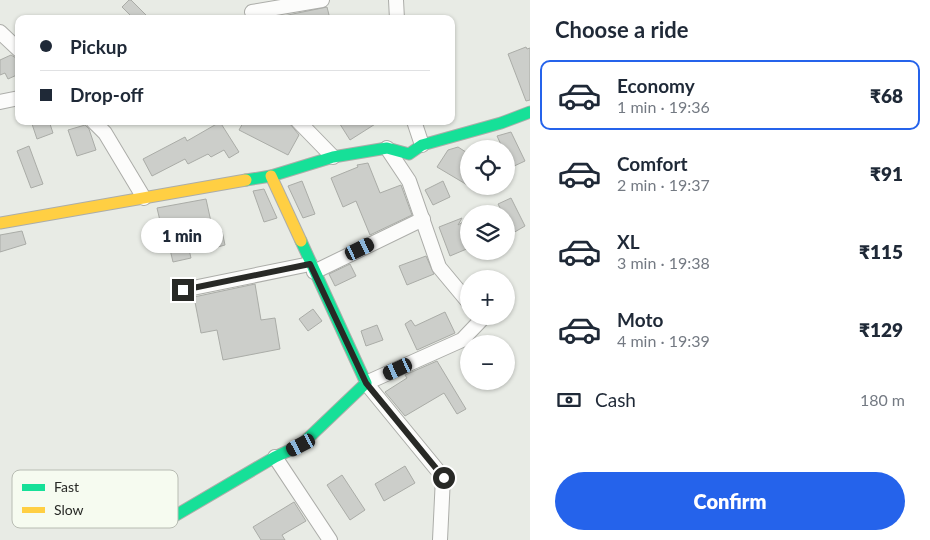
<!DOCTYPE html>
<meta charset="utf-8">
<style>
body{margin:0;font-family:Lato,sans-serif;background:#f2f2f3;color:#1f2937;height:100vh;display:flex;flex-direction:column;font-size:19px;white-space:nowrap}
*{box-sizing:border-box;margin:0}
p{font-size:16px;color:#747a83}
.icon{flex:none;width:28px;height:28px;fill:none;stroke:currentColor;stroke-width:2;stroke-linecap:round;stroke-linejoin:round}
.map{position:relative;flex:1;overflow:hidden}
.details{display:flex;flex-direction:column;background:#fff;width:400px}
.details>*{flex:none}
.guide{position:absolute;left:15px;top:15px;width:440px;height:110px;border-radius:10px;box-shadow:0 1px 4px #0004;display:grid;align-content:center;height:110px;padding:0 25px;background:#fff}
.fabs{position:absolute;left:460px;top:140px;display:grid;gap:10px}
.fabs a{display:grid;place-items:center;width:55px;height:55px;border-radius:50%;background:#fff;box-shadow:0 1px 4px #0004;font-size:25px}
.end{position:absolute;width:22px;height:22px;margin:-11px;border:6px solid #282926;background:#fff;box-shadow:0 0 0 2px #fff}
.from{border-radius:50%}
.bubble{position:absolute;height:35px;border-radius:18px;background:#fff;box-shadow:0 1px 4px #0004;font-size:16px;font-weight:800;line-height:35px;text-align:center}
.car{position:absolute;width:15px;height:30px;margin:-15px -8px;border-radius:6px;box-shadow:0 0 4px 1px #0007;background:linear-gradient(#222 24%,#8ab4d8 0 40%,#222 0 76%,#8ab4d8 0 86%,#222 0)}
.guide b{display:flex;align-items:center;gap:18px;height:48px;font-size:19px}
.guide b+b{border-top:1px solid #e0e1e3}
.guide i{width:12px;height:12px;background:#1f2937}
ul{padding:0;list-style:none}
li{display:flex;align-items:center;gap:15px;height:70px;margin:0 10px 8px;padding:0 15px;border:2px solid transparent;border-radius:10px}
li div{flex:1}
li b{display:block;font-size:19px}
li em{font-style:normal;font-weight:800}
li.active{border-color:#2563eb}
li>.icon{width:45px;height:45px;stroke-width:1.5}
h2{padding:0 25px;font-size:22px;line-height:60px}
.pay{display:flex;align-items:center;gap:12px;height:55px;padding:0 25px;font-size:19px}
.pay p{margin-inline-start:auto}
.primary-button{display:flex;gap:10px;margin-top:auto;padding:10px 25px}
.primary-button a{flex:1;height:58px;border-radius:30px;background:#2563eb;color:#fff;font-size:20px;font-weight:800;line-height:58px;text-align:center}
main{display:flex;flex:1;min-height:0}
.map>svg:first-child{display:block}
</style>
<main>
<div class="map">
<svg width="530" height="540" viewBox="0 0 530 540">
<rect width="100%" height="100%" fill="#e8ebe5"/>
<g fill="#ccceca" stroke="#aaaca7">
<path d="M 129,0 L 131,0 L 150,19 L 134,19 L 122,7 Z"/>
<path d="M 327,7 L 330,19 L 283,19 L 283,16 Z"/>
<path d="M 526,47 L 527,49 L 530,48 L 530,100 L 526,101 L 508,54 Z"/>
<path d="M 11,55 L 16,58 L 19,64 L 19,74 L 8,79 L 5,73 L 0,75 L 0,60 Z"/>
<path d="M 31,121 L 49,121 L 53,133 L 37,139 Z"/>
<path d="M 244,121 L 283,121 L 291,125 L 299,135 L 288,155 L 239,130 Z"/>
<path d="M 338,121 L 380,121 L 350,140 Z"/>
<path d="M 220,122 L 239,152 L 229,158 L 224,150 L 211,157 L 208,154 L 188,164 L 185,159 L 152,176 L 143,159 L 185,137 L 187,141 Z"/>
<path d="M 85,125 L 89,129 L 96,150 L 77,156 L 68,130 Z"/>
<path d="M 511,132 L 525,161 L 512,167 L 506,156 L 506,149 L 503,149 L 497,136 Z"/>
<path d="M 29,146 L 43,184 L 31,188 L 17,151 Z"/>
<path d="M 458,147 L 469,154 L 469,186 L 437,167 L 448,150 Z"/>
<path d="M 368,163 L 380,193 L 401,185 L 412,215 L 370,235 L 356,201 L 343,207 L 331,178 L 358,167 L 357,165 Z"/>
<path d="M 302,181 L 315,214 L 303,218 L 288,186 Z"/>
<path d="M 443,181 L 450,197 L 433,205 L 425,190 Z"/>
<path d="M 264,189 L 277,218 L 264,222 L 253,191 Z"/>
<path d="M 511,198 L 525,226 L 513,233 L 506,220 L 506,214 L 503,214 L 498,204 Z"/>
<path d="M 206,199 L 213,231 L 186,237 L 191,258 L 173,262 L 164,224 L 161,225 L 157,208 Z"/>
<path d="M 462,218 L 458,225 L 463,222 L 469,238 L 469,248 L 450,256 L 439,227 Z"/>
<path d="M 22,231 L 26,244 L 0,252 L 0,235 Z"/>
<path d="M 222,231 L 225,245 L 214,248 L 210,234 Z"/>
<path d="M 426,256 L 434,274 L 407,285 L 399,266 Z"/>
<path d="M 350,264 L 356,276 L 335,286 L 329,274 Z"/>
<path d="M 255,284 L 261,320 L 275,318 L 280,349 L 223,360 L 217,330 L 201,333 L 194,297 Z"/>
<path d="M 313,309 L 322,321 L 308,331 L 299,319 Z"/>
<path d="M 445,312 L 455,333 L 417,350 L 405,324 L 411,320 L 415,326 Z"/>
<path d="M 377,325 L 383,340 L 366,346 L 361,331 Z"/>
<path d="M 437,361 L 466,409 L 457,414 L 444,393 L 405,416 L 385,392 L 407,378 L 405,375 Z"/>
<path d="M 405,466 L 415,483 L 384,501 L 375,484 Z"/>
<path d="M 342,475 L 365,510 L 350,520 L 327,485 Z"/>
<path d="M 294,502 L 306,521 L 282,535 L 285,540 L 261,540 L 253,527 Z"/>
</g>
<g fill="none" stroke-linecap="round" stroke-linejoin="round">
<g stroke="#acada9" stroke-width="16">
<g id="street">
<path d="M 396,0 L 397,19"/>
<path d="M 252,12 L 322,0"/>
<path d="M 0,32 L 19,50"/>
<path d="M 0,102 L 19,98"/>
<path d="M 93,121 L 105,133 L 144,198"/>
<path d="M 298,121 L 333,157"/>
<path d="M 414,121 L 422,145"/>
<path d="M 387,148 L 409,181 L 439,267 L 469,303"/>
<path d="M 314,272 L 423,219"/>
<path d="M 183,290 L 310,264"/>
<path d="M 275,457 L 330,540"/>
<path d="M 440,540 L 443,477 L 366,383 L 462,340 L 482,319 L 479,316"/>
</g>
</g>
<g stroke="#acada9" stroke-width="13">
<g id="fast">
<path d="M 246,180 L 271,176 L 333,157 L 387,148 L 409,154 L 422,145 L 501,123 L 530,112"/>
<path d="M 166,521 L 275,457 L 301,445 L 366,383 L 301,241"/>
</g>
</g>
<g stroke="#acada9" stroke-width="13">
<g id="slow">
<path d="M 271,176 L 301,241"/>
<path d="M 0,223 L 246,180"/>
</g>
</g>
<use href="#street" stroke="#fcfcfb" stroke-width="14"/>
<use href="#fast" stroke="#16e098" stroke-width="11"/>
<use href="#slow" stroke="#ffcf43" stroke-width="11"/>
</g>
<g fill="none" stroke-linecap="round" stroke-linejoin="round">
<path stroke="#282926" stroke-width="6" d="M 183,290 L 310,264 L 366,383 L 444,478"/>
</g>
<rect x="12" y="470" width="166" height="58" rx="8" fill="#f6fbf0" stroke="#b8bcb3" stroke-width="1"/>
<rect x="22" y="484" width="23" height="7" fill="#16e098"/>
<rect x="22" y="507" width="23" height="6" fill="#ffcf43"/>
<g font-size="14" fill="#282926">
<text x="54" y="492">Fast</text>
<text x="54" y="515">Slow</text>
</g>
</svg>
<div class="fabs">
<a><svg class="icon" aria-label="locate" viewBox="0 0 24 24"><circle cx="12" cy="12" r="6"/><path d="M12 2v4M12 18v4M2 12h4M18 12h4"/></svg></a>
<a><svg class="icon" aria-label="layers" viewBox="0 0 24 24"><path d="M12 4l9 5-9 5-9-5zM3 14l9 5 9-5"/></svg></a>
<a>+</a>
<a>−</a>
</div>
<i class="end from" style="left:444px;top:478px"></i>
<i class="end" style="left:183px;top:290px"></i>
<div class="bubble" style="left:141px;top:218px;width:82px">1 min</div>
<i class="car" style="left:360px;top:249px;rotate:64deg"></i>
<i class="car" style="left:398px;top:369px;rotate:245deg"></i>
<i class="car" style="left:301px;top:445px;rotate:243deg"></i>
<div class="guide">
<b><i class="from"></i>Pickup</b>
<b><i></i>Drop-off</b>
</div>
</div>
<section class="details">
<h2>Choose a ride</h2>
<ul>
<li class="active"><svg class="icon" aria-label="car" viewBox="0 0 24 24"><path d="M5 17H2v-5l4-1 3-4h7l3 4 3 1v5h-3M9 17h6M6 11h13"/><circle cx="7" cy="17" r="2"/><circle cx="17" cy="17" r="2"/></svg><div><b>Economy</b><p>1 min · 19:36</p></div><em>₹68</em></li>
<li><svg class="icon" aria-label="car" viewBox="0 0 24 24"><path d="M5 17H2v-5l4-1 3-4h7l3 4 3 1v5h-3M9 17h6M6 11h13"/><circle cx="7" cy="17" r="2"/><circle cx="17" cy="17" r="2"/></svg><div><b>Comfort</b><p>2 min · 19:37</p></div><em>₹91</em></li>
<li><svg class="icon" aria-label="car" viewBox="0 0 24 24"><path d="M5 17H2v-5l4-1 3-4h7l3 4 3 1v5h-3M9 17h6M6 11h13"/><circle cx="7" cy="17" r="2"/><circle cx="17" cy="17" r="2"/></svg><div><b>XL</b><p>3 min · 19:38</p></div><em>₹115</em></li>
<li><svg class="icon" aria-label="car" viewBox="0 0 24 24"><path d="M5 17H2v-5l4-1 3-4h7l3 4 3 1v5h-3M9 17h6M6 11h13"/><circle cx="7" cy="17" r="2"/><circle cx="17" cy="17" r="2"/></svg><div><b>Moto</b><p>4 min · 19:39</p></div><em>₹129</em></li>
</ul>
<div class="pay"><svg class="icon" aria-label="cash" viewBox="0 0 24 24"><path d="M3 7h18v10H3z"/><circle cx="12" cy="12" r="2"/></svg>Cash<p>180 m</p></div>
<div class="primary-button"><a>Confirm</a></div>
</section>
</main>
